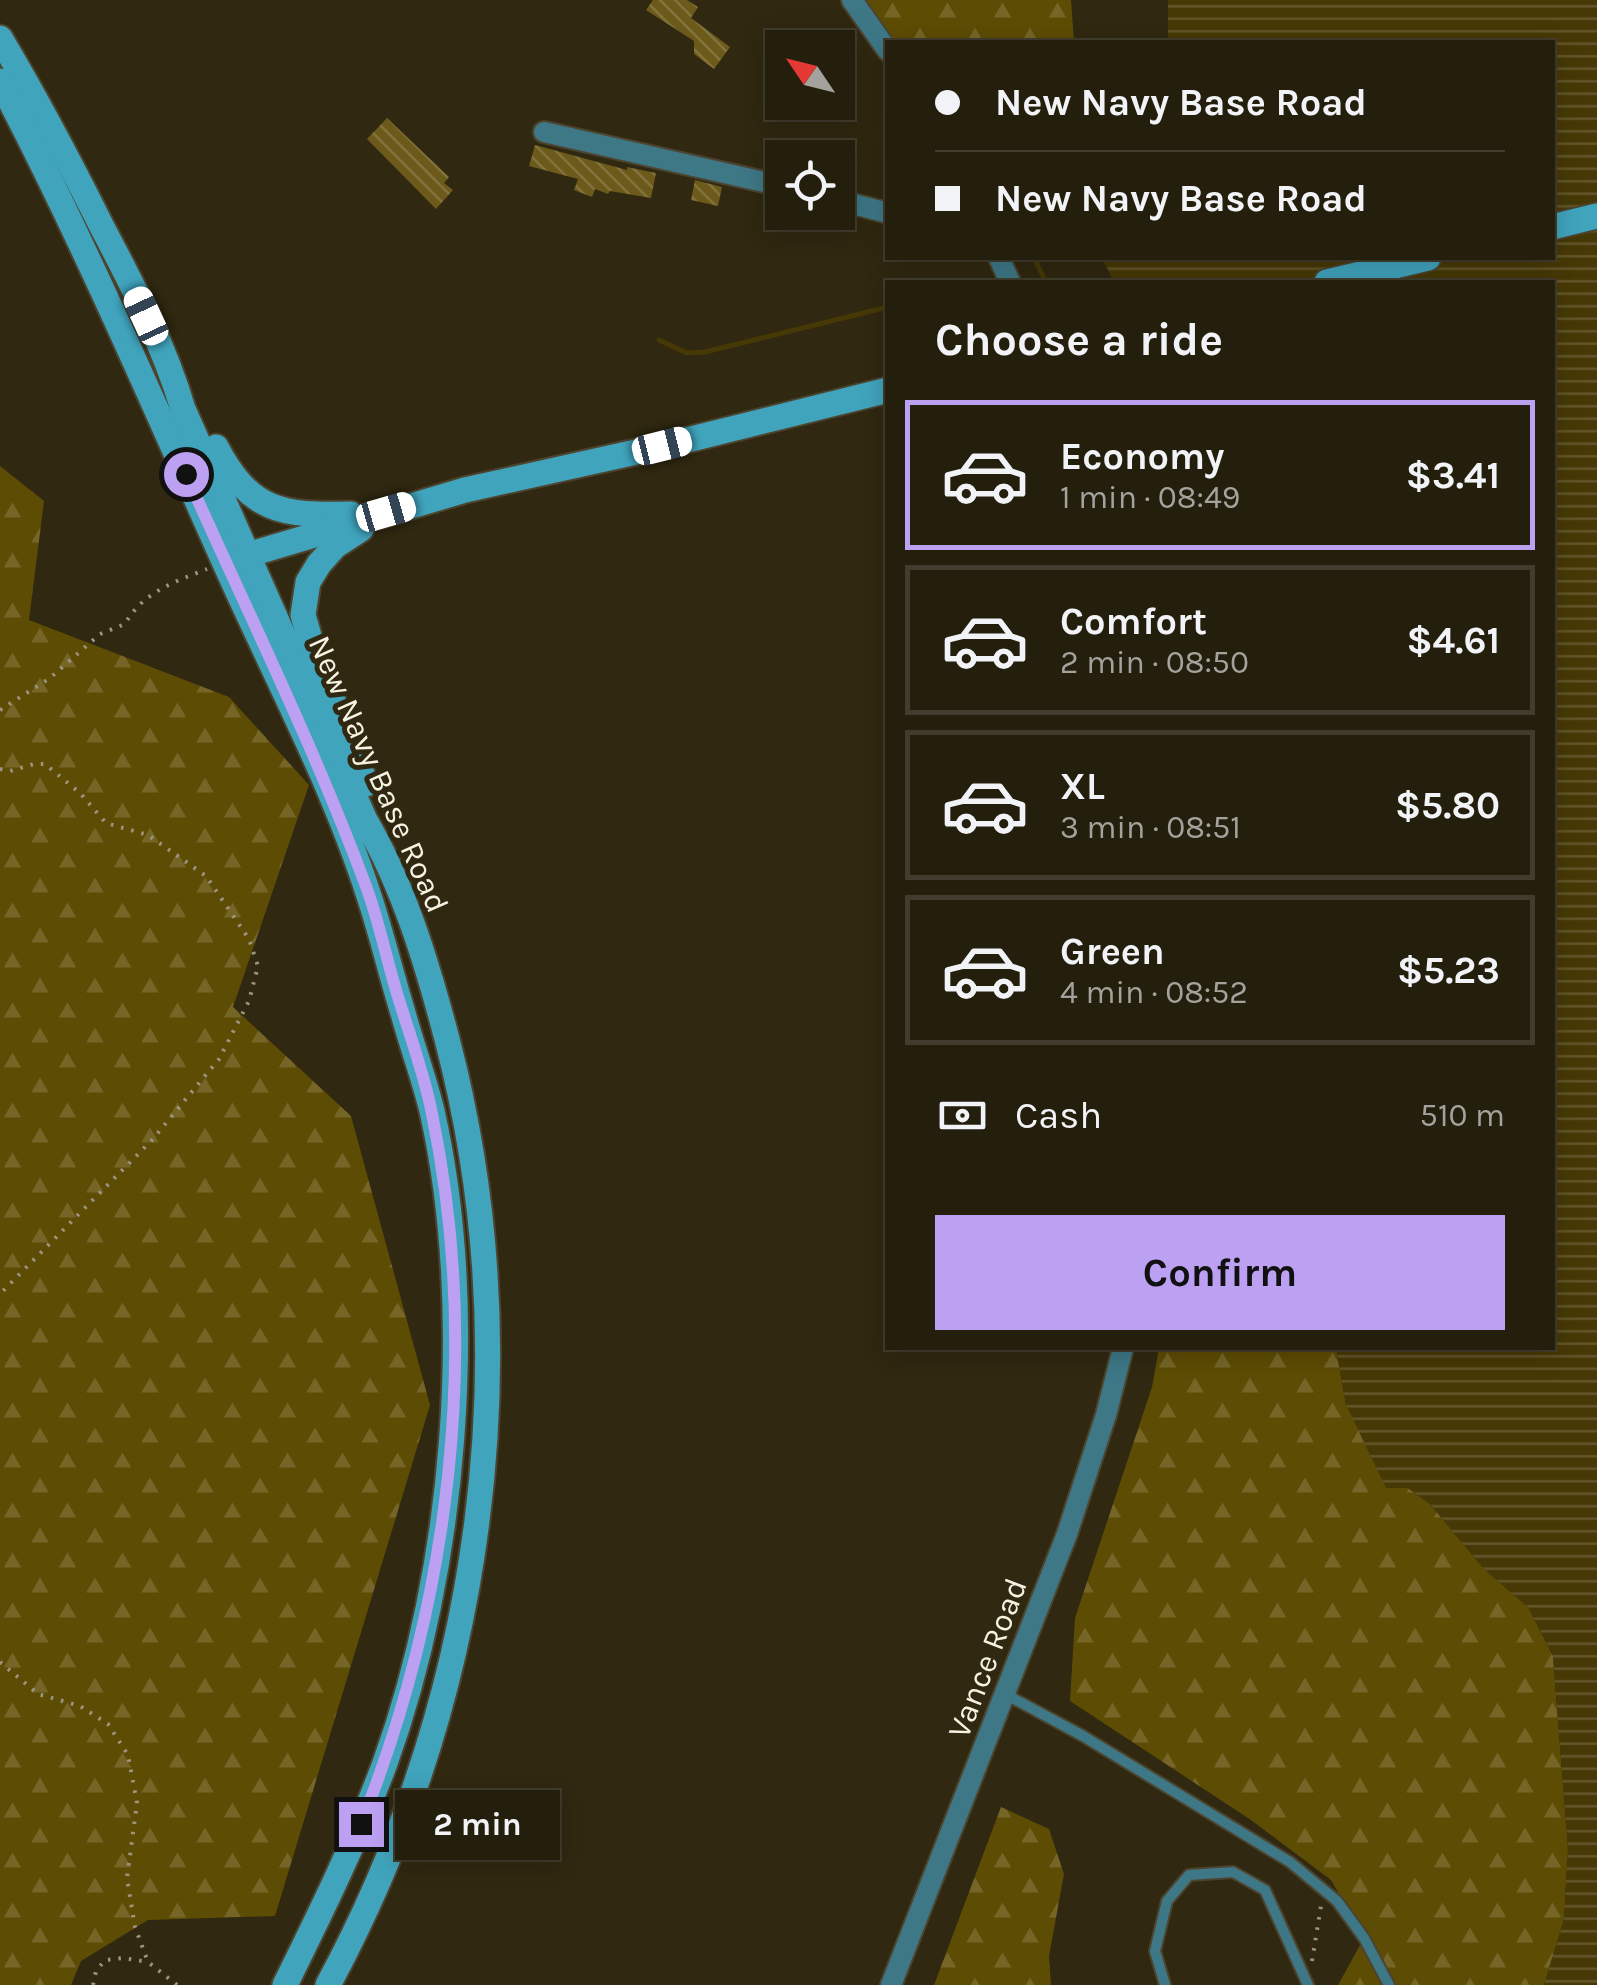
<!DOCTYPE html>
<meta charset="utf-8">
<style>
body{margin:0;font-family:Karla,sans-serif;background:#2c2715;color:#f1f3f6;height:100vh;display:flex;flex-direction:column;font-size:38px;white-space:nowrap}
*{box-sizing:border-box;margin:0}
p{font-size:32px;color:#a3a29d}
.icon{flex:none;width:55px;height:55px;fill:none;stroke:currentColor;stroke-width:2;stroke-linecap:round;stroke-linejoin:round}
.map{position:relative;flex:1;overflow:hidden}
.side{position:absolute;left:885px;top:280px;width:670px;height:1070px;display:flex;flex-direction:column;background:#241e0c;border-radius:0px;box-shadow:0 5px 25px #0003,0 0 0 2px #413c2d}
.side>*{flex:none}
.top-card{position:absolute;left:885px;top:40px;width:670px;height:220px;border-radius:0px;box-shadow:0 5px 25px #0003,0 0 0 2px #413c2d;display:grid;align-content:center;height:220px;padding:0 50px;background:#241e0c}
.needle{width:65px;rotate:305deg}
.fabs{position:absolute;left:765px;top:30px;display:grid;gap:20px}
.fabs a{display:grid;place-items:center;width:90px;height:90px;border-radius:0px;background:#241e0c;box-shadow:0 5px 25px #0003,0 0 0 2px #413c2d;font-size:50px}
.end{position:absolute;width:45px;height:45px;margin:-22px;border:12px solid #bca0f2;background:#111;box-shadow:0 0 0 5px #111}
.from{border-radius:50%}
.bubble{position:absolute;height:70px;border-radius:0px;background:#241e0c;box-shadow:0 5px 25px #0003,0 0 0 2px #413c2d;font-size:32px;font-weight:700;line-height:70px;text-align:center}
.car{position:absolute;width:30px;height:60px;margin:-30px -15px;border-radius:12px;box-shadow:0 0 8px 2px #0007;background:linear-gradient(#fff 24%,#345 0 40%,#fff 0 76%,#345 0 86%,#fff 0)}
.top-card b{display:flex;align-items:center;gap:35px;height:95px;font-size:38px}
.top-card b+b{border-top:2px solid #413c2d}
.top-card i{width:25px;height:25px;background:#f1f3f6}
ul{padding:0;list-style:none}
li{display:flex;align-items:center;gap:30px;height:150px;margin:0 20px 15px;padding:0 30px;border:5px solid #413c2d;border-radius:0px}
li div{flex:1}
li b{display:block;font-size:38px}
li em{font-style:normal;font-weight:700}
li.current{border-color:#bca0f2}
li>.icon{width:90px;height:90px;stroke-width:1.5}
h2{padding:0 50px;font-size:45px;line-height:120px}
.pay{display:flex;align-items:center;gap:25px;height:110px;padding:0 50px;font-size:38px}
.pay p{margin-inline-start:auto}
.cta{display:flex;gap:20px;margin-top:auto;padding:20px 50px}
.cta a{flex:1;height:115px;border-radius:0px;background:#bca0f2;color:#111;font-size:40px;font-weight:700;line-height:115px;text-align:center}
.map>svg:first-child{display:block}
</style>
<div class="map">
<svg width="1597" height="1985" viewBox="0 0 1597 1985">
<defs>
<pattern id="forest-firs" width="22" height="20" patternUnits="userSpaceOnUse" patternTransform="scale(2.5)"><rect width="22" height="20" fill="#5d4c04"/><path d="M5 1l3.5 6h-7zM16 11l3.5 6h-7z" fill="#756628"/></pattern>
<pattern id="water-rules" width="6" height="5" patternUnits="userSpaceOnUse" patternTransform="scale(2.5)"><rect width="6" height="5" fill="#473906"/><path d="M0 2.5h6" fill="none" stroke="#62562a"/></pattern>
<pattern id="building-back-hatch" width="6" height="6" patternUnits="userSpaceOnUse" patternTransform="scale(2.5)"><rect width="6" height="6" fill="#6c5a1a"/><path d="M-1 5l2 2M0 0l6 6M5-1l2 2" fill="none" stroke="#82723b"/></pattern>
</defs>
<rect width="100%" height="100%" fill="#302810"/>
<g fill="url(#forest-firs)">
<path d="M 849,0 L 1071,0 L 1074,42 L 888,42 Z"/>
<path d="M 0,466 L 44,501 L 29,620 L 229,697 L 309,785 L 233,1007 L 351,1116 L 430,1405 L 275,1916 L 148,1920 L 81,1961 L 71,1985 L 0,1985 Z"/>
<path d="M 1159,1348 L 1336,1348 L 1346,1405 L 1408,1488 L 1430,1504 L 1484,1569 L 1528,1607 L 1553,1656 L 1568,1849 L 1564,1919 L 1544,1985 L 1338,1985 L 1364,1938 L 1331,1880 L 1251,1820 L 1070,1701 L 1075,1618 L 1152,1387 Z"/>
<path d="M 1001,1807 L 1049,1829 L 1064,1874 L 1049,1956 L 1051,1985 L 934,1985 Z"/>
</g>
<path fill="url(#water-rules)" d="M 1168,0 L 1597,0 L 1597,1985 L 1544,1985 L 1564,1919 L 1568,1849 L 1553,1655 L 1528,1607 L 1484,1569 L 1430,1504 L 1408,1488 L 1386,1488 L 1346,1405 L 1336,1348 L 1552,1348 L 1552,282 L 1114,282 L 1102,258 L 1552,258 L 1552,42 L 1168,42 Z"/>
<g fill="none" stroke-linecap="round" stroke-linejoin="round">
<g stroke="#473906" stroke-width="5">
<path d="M 1034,258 L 1046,282"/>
<path d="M 659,340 L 687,353 L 705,352 L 888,307"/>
</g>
</g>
<g fill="url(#building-back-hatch)">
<path d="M 653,0 L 687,0 L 698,7 L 691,18 L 730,47 L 714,69 L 694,54 L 694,41 L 646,10 Z"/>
<path d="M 387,118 L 449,177 L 444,183 L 453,190 L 436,209 L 367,139 Z"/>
<path d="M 535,145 L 627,170 L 627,167 L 656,173 L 651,198 L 610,191 L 608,194 L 595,189 L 592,197 L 574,190 L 578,179 L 529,166 Z"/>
<path d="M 695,180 L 722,187 L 718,206 L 691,200 Z"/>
</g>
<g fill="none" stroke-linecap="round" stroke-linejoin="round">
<g stroke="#4c442e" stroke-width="14">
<g id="service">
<path d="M 1005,1694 L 1083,1736 L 1290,1862 L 1337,1901 L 1364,1938 L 1389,1985"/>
<path d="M 1165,1985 L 1155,1951 L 1167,1901 L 1189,1875 L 1233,1872 L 1265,1890 L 1308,1985"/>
</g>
</g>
<g stroke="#4c442e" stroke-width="24">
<g id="minor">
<path d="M 852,0 L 888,51"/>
<path d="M 544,132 L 782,186"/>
<path d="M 838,200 L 888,213"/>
<path d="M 999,258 L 1010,282"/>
<path d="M 891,1985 L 1067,1534 L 1106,1415 L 1123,1348"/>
</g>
</g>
<g stroke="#4c442e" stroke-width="29">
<g id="secondary">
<path d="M 0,38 C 37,100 70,163 102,227 C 133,286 164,345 183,409 L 365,820 C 404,887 427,963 447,1039 C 530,1356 483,1697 328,1985"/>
<path d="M 0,81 C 85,243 157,412 232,579 C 279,683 334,787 369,896 C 382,935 391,974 403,1013 C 412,1046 424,1078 432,1111 C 477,1311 455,1570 385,1763 C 357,1839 321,1912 285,1985"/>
<path d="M 1552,227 L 1597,216"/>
<path d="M 1327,282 L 1428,258"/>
<path d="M 216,447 C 250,512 282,516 351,514"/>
<path d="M 361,529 L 335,546 L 319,564 L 308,582 L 303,615 L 313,650 L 366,784"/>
<path d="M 234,559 L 465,490 L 663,446 L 888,390"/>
</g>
</g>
<g stroke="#9b9582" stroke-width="4" stroke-dasharray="2.5 8" stroke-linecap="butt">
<path d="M 0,710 L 50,678 L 100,634 L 125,624 C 143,592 174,582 207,569"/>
<path d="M 0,769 L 10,771 L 34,764 L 45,764 L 80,793 L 106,823 L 148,835 L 206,876 L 249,939 L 258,966 L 249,1001 L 219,1059 L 152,1140 L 0,1294"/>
<path d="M 0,1662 L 38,1694 L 80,1706 L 108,1724 L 128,1755 L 137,1803 L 127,1878 L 135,1927 L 148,1962 L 177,1985"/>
<path d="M 1312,1961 L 1321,1906"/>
<path d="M 93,1985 L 96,1971 L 105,1960 L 123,1958 L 148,1962"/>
</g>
<use href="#service" stroke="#3e7887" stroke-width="10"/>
<use href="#minor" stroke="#3e7887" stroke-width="20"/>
<use href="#secondary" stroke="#40a4bd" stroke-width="25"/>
</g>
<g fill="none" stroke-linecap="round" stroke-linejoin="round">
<path stroke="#bca0f2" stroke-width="12" d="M 186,474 C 247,611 315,748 367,889 C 379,922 386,957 396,990 C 408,1031 424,1072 432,1114 C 481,1351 450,1600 361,1824"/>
</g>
<g text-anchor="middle" stroke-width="10" stroke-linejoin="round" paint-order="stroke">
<g font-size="32" fill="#f7f3e4" stroke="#302810">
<text transform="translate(379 774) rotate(66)" y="11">New Navy Base Road</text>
<text transform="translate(987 1658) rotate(-69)" y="11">Vance Road</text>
</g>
</g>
</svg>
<div class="fabs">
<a><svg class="needle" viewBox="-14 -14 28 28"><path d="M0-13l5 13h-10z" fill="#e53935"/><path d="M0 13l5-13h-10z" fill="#a3a29d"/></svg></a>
<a><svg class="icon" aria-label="locate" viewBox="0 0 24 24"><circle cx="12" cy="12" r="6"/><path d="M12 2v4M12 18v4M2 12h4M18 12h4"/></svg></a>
</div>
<i class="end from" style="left:186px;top:474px"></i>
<i class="end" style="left:361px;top:1824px"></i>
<div class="bubble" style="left:395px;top:1790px;width:165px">2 min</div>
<i class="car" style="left:146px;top:316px;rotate:335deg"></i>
<i class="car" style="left:662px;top:446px;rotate:76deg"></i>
<i class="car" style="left:386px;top:512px;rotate:74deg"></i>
<div class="top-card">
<b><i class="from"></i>New Navy Base Road</b>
<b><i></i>New Navy Base Road</b>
</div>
<section class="side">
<h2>Choose a ride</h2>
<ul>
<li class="current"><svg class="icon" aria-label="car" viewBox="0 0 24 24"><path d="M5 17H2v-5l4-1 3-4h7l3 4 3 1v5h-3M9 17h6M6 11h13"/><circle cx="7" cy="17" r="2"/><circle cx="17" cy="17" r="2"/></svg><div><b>Economy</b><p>1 min · 08:49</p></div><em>$3.41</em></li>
<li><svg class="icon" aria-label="car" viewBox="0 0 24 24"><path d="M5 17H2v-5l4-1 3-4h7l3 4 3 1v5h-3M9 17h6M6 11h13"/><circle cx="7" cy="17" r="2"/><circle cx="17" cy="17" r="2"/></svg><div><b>Comfort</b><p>2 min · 08:50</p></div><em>$4.61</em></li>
<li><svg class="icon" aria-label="car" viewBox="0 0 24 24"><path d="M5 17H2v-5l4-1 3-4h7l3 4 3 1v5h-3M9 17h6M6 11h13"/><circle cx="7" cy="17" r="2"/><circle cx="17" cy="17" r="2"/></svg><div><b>XL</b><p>3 min · 08:51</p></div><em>$5.80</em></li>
<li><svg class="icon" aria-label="car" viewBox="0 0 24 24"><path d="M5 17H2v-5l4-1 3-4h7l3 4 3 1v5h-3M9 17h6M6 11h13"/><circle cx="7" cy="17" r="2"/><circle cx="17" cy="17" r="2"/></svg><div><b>Green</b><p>4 min · 08:52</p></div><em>$5.23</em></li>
</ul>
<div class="pay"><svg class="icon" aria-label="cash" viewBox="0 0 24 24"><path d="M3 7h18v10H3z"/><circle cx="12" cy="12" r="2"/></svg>Cash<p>510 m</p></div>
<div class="cta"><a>Confirm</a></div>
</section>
</div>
